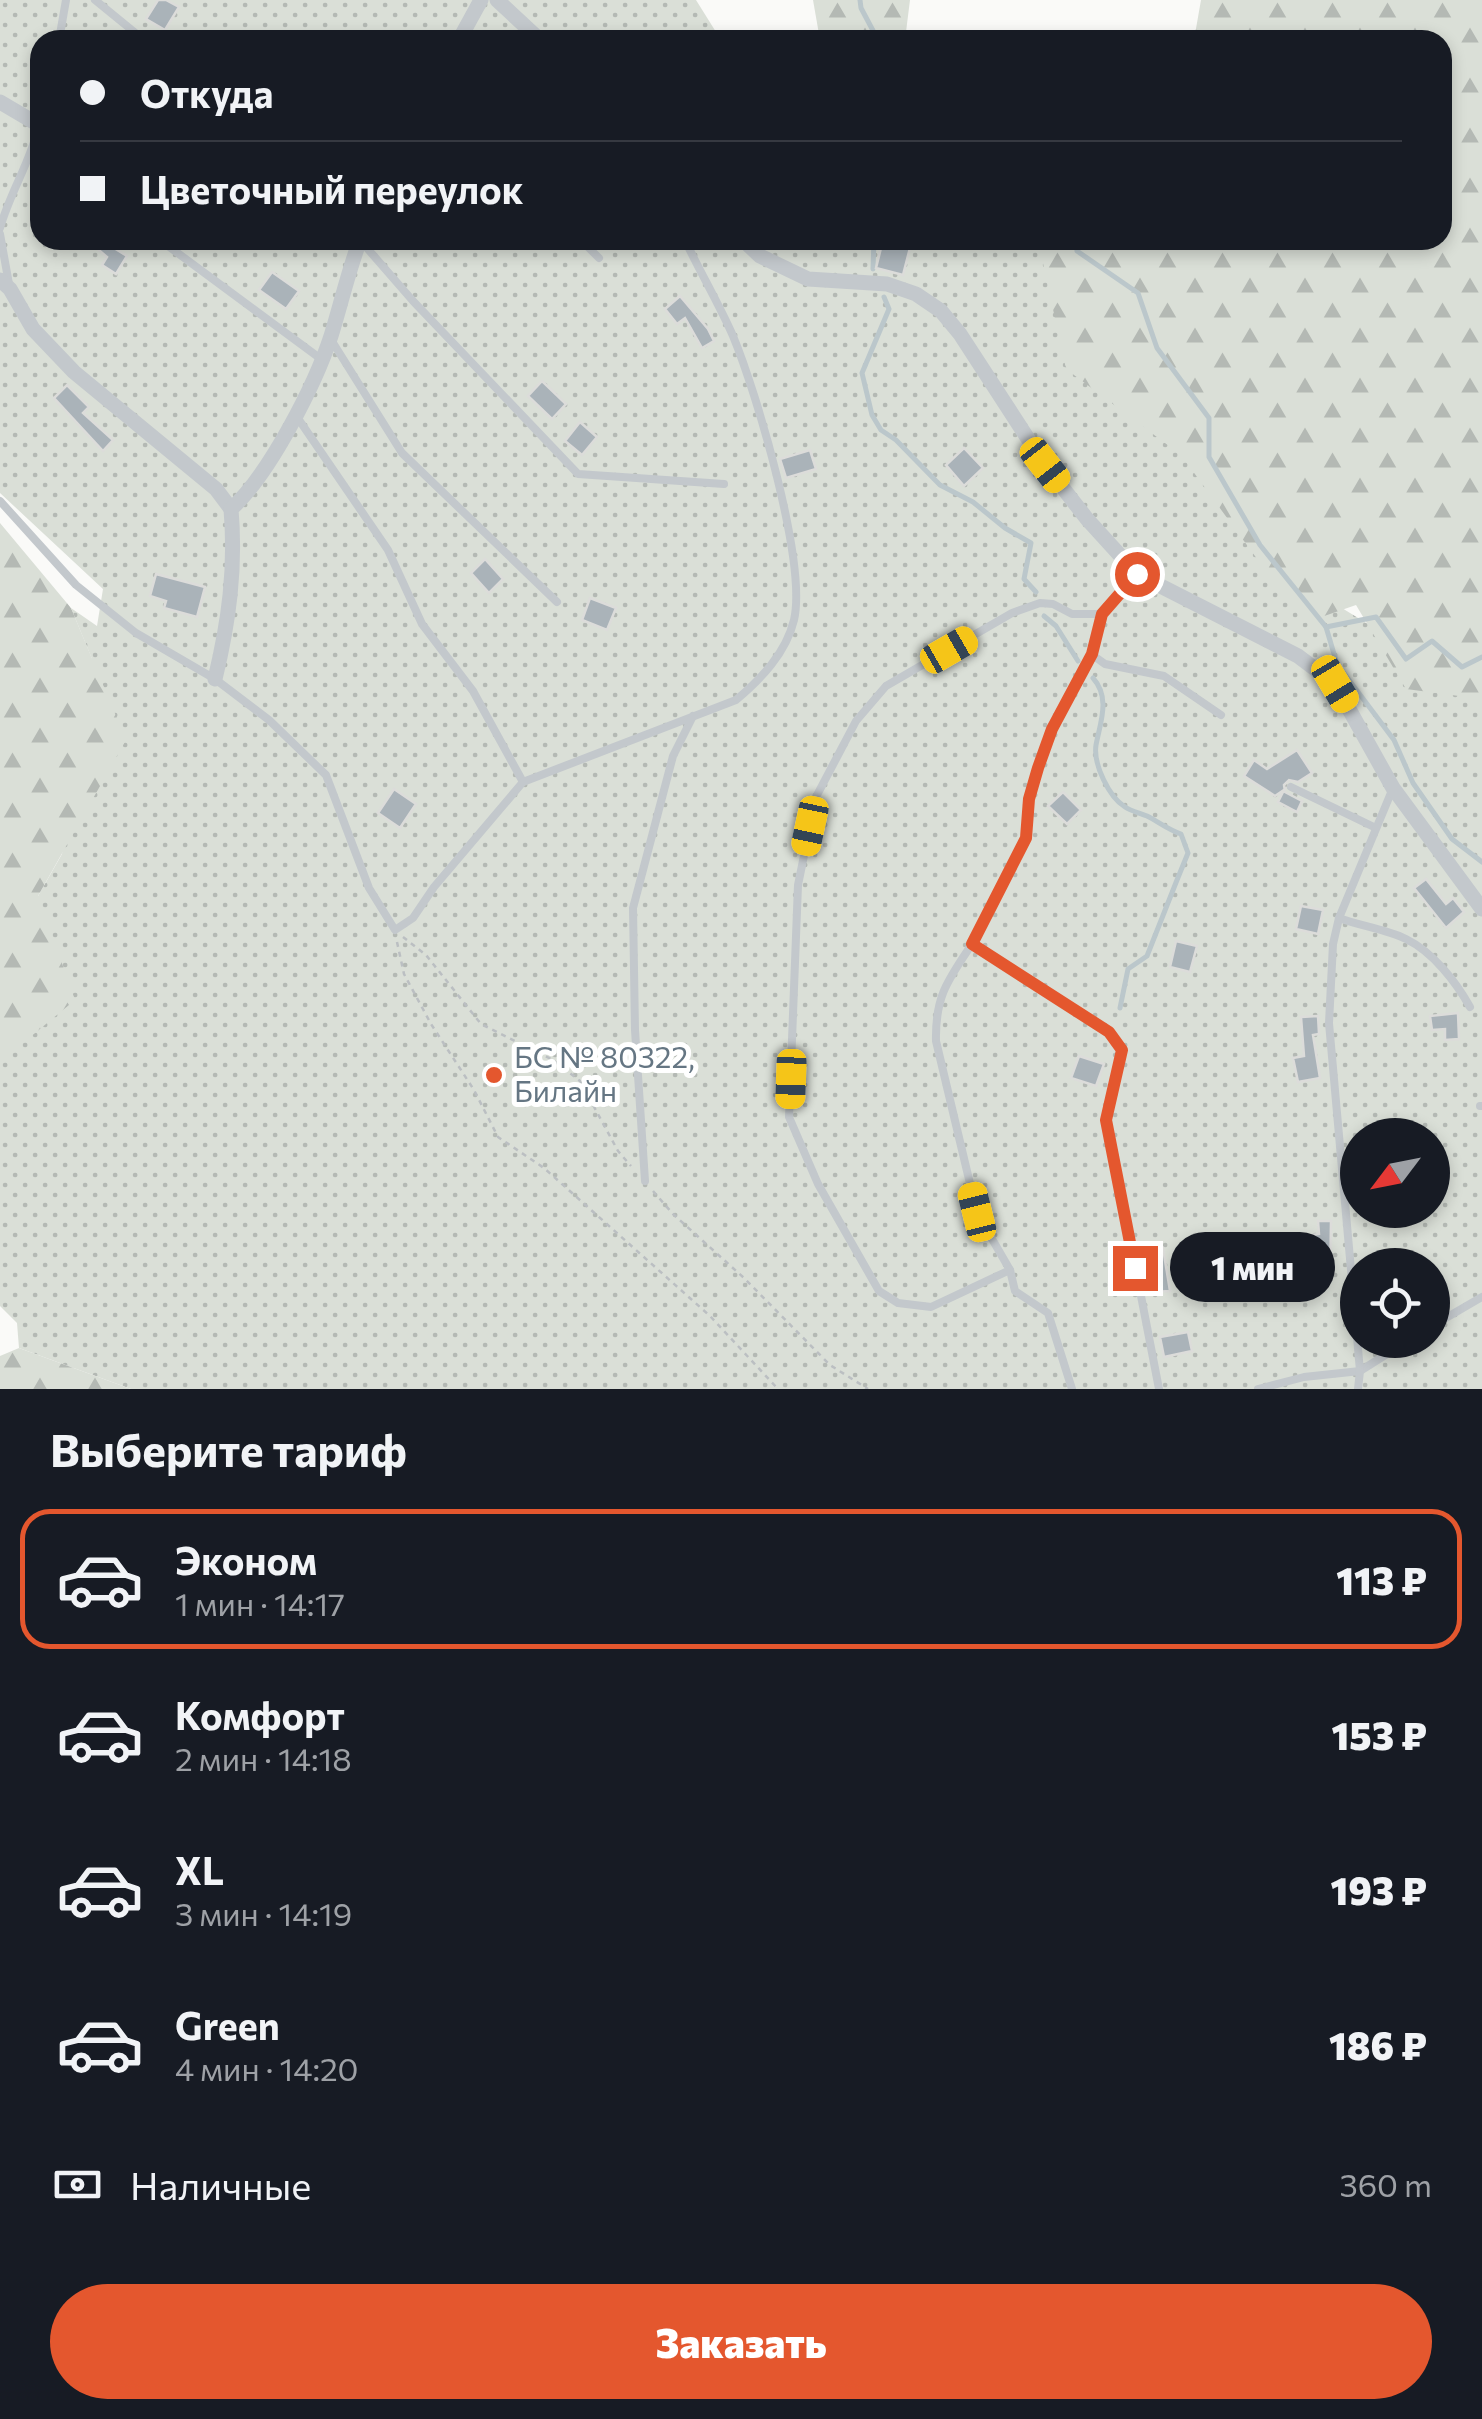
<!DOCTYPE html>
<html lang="ru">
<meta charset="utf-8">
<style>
body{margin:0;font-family:Commissioner,sans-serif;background:#20242c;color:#f1f3f6;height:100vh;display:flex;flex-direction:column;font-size:38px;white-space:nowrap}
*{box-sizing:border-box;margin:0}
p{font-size:32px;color:#9ea1a6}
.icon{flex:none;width:55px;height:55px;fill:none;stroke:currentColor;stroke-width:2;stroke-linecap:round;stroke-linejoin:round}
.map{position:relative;height:1389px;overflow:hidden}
.panel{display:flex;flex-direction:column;background:#171b24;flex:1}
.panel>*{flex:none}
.guide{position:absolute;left:30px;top:30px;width:1422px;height:220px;border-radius:30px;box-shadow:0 5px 15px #0003;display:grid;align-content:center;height:220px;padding:0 50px;background:#171b24}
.needle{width:65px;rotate:238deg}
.controls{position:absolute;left:1340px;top:1118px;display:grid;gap:20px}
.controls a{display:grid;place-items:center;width:110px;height:110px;border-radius:50%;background:#171b24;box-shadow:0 5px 15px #0003;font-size:50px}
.end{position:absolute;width:45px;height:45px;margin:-22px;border:12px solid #e4572e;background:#fff;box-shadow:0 0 0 5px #fff}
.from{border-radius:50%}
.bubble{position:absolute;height:70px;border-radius:35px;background:#171b24;box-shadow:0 5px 15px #0003;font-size:32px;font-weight:800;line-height:70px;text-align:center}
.car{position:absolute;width:30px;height:60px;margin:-30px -15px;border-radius:12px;box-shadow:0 0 8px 2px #0007;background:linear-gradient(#f5c518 24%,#345 0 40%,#f5c518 0 76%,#345 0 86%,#f5c518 0)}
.guide b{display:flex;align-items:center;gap:35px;height:95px;font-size:38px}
.guide b+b{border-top:2px solid #363941}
.guide i{width:25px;height:25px;background:#f1f3f6}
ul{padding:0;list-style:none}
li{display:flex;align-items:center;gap:30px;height:140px;margin:0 20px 15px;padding:0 30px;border:5px solid transparent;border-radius:30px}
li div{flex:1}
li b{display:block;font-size:38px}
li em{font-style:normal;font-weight:800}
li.selected{border-color:#e4572e}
li>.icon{width:90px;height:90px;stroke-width:1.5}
h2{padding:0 50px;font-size:45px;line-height:120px}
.pay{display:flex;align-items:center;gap:25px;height:110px;padding:0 50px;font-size:38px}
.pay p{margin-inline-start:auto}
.action{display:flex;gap:20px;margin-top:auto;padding:20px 50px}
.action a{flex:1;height:115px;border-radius:60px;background:#e4572e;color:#fff;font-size:40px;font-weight:800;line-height:115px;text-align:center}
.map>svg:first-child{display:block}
</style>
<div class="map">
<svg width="1482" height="1389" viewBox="0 0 1482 1389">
<defs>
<pattern id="grass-dots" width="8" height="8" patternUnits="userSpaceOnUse" patternTransform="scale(2.5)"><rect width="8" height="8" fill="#dadfd7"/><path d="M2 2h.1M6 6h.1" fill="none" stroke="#b4b9b4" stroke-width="1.8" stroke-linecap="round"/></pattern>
<pattern id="forest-firs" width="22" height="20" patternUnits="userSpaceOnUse" patternTransform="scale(2.5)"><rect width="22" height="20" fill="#dadfd7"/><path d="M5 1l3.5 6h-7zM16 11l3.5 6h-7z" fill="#b4b9b4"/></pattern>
</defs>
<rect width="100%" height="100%" fill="#fafaf8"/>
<path fill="url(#grass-dots)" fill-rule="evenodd" d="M 0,0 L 696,0 L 721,40 L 40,40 L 40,240 L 1037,240 L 1259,557 L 1415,653 L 1482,662 L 1482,1389 L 131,1389 L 19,1348 L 17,1323 L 0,1306 L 0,980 L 38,896 L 62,854 L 92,659 L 71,608 L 97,626 L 103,589 L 0,493 ZM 1358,1135 L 1432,1135 L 1432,1210 L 1358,1210 ZM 1358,1265 L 1432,1265 L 1432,1340 L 1358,1340 Z"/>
<g fill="url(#forest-firs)">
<path d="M 813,0 L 910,0 L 905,40 L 820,40 Z"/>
<path d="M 1201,0 L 1482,0 L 1482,699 L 1406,689 L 1356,605 L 1304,623 L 1181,455 L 1066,369 L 1038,240 L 1442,240 L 1442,40 L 1194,40 Z"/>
<path d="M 0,523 L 71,608 L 126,740 L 38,896 L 75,1000 L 0,1062 Z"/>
<path d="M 19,1348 L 131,1389 L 0,1389 L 0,1356 Z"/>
</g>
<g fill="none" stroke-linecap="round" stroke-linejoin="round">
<g stroke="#bbc7cb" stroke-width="5">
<path d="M 860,0 L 861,8 L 878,40"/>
<path d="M 1076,240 L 1077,251 L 1138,293 L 1157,348 L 1209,418 L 1209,457 L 1260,545 L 1326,627 L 1376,617 L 1406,659 L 1432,641 L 1462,667 L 1482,657"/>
<path d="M 873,269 L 874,240"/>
<path d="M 884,297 L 889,309 L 862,373 L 872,415 L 881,430 L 896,440 L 940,485 L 973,502 L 1005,528 L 1031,543 L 1024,579 L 1036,592"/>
<path d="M 1044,616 L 1056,626 L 1078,661"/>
<path d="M 1326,627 L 1337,664 L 1394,740 L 1413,783 L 1452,839 L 1482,862"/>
<path d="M 1093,678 C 1111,698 1100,723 1096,745 C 1093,764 1109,797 1125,807 C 1131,811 1140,813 1147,816 C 1159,822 1167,829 1181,834 L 1188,853 L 1177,880 L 1147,956 L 1128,969 L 1120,1008"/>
</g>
</g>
<g fill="#aab3b9" stroke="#dcdcda" stroke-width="2.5">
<path d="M 158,0 L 166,0 L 179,7 L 165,30 L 146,19 Z"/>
<path d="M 87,240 L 101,240 L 127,256 L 116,274 L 102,265 L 107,257 Z"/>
<path d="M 883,240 L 912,240 L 903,275 L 876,268 Z"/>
<path d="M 272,272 L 299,291 L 286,309 L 259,290 Z"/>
<path d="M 680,296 L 708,329 L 714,341 L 702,348 L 685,318 L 677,324 L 665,309 Z"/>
<path d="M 542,381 L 566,404 L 552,419 L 528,396 Z"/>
<path d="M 67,385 L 89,407 L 83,413 L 113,440 L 103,451 L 54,398 Z"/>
<path d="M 580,422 L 597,437 L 582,455 L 565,441 Z"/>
<path d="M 964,448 L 983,468 L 964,486 L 946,465 Z"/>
<path d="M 810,450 L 816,469 L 786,478 L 780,459 Z"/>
<path d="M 485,559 L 503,579 L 489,593 L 471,573 Z"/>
<path d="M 156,574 L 205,587 L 197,617 L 164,608 L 166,601 L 150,596 Z"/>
<path d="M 590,598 L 616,608 L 607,630 L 582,620 Z"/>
<path d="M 1297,750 L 1312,773 L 1298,782 L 1289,780 L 1284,785 L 1285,792 L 1302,801 L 1297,812 L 1278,802 L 1284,790 L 1275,796 L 1244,776 L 1254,760 L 1267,769 Z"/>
<path d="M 394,789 L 416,804 L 400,828 L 378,813 Z"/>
<path d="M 1063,792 L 1081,810 L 1067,824 L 1048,806 Z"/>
<path d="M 1426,879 L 1446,904 L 1453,898 L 1464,912 L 1446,928 L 1414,888 Z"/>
<path d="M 1301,906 L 1323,910 L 1318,934 L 1296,929 Z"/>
<path d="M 1176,941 L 1197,946 L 1190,972 L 1170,967 Z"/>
<path d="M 1458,1013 L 1459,1039 L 1445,1040 L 1445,1029 L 1432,1030 L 1430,1016 Z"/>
<path d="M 1318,1016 L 1319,1034 L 1313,1035 L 1320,1078 L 1298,1082 L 1293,1058 L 1304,1056 L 1301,1017 Z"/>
<path d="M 1079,1056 L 1104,1064 L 1096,1086 L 1071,1078 Z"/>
<path d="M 1318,1221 L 1331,1221 L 1330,1281 L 1312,1280 L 1311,1235 L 1319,1234 Z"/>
<path d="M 1163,1248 L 1170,1291 L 1153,1292 L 1146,1251 Z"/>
<path d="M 1188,1332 L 1192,1351 L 1164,1357 L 1160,1337 Z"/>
</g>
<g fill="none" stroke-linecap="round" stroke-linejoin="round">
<g stroke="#bbbfc2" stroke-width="2.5" stroke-dasharray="5 5" stroke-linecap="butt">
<path d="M 403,937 L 426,955 L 481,1024 L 553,1060 L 580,1081 L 618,1151 L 631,1166"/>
<path d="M 397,942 L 404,974 L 431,1024 L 474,1090 L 498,1137 L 544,1168 L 710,1316 L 778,1389"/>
<path d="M 653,1191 L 673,1214 L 744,1278 L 830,1365 L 868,1389"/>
</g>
<g stroke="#c3c8cc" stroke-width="8">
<path d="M 95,0 L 144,40"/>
<path d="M 59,40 L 66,0"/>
<path d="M 0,228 C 10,192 31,161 39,125"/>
<path d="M 0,234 L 9,284"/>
<path d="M 160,240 L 321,359"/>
<path d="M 360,240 L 413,301 L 578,474 L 724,484"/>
<path d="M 581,240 L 599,258"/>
<path d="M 330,338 L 402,453 L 557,602"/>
<path d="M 295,414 L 388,550 L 422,624 L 473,691 L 523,782"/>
<path d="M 0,501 L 76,585 L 136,633 L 215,679 L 269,720 L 326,775 L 369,888 L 395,930 L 413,918 L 434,887 L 523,782 L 736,700 C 761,679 786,653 794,620 C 807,563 757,394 733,336 C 719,304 700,272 685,240"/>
<path d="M 1137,574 L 1102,614 L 1091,654 L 1052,729 L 1038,767 L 1029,799 L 1026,837 L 972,944 L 1109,1031 L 1122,1050 L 1107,1120 L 1159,1389"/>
<path d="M 1091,654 L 1105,664 L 1164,676 L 1221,715"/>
<path d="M 1291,787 L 1376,828"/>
<path d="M 1339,918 C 1360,926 1386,929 1406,939 C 1433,952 1456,982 1470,1007"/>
<path d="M 972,944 C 948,980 935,996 936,1041 L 977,1213 L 1010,1270 L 1015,1291 L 1048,1313 L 1072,1389"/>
<path d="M 1480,1106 L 1482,1106"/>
<path d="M 645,1181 L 635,1030 L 633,908 L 673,756 L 693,716"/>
<path d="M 1010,1270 L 931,1307 L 898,1303 L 879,1291 L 818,1184 L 789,1117 L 798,885 L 816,797 L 856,721 L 886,686 L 1012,613 L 1040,603 L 1053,604 L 1072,614 L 1102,614"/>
<path d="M 1432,1326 L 1482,1297"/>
<path d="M 1258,1389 L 1304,1377 L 1360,1371 L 1409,1340"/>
<path d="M 1358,1389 L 1360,1371 L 1329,1023 L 1333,944 L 1339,918 L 1393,788"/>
</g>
<g stroke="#c3c8cc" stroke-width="15">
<path d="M 497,0 L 540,40"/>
<path d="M 459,40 L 481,0"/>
<path d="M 0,102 L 39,125"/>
<path d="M 743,240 L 760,256 L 808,279 L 887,284 L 916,294 L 941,311 L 960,334 L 1045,465 L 1087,519 L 1137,574 L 1298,656 L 1335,684 L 1393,788 L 1482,909"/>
<path d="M 0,280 L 10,289 L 33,329 L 74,372 L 216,489 L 231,509"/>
<path d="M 215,679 C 229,621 236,568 231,509 C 269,475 315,385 331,336 C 341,304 348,272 360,240"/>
</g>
</g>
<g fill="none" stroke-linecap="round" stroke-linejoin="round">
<path stroke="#e4572e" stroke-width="12" d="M 1135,1268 L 1106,1120 L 1122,1050 L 1109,1032 L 972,944 L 1026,838 L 1029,799 L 1038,768 L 1052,729 L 1092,654 L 1102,614 L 1137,574"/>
</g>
<circle fill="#e4572e" stroke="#fff" stroke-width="4" cx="494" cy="1075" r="10"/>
<g text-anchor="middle" stroke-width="10" stroke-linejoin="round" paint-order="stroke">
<g font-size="30" fill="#657683" stroke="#fff" text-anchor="start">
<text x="514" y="1068">БС № 80322,<tspan x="514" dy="34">Билайн</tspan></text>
</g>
</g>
</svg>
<div class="controls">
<a><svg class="needle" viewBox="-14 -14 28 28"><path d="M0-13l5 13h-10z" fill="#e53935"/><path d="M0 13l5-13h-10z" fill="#9ea1a6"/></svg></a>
<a><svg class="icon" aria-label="locate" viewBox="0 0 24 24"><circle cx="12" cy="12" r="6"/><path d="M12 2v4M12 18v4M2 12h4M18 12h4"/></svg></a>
</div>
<i class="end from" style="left:1137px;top:574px"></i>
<i class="end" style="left:1135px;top:1268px"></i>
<div class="bubble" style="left:1170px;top:1232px;width:165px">1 мин</div>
<i class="car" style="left:1045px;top:465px;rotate:142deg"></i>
<i class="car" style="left:949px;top:650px;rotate:60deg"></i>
<i class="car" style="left:1335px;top:684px;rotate:149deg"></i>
<i class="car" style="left:810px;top:826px;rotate:192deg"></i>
<i class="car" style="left:791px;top:1079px;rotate:182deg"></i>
<i class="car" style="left:977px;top:1212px;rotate:346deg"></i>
<div class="guide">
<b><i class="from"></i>Откуда</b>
<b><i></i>Цветочный переулок</b>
</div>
</div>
<section class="panel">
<h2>Выберите тариф</h2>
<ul>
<li class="selected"><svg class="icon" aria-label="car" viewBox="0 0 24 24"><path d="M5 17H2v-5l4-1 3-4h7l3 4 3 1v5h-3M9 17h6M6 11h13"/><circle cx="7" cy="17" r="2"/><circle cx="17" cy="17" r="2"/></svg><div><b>Эконом</b><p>1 мин · 14:17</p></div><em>113 ₽</em></li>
<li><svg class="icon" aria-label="car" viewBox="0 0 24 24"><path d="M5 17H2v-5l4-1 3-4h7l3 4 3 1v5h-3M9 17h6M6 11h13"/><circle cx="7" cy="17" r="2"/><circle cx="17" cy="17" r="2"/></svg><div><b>Комфорт</b><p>2 мин · 14:18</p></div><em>153 ₽</em></li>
<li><svg class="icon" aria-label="car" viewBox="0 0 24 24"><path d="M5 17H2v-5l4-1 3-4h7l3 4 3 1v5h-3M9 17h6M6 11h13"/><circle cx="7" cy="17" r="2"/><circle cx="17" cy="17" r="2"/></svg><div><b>XL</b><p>3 мин · 14:19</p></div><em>193 ₽</em></li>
<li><svg class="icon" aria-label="car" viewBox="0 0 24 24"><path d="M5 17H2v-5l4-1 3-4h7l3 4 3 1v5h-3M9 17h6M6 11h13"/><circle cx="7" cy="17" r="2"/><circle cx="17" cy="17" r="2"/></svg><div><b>Green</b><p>4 мин · 14:20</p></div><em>186 ₽</em></li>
</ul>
<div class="pay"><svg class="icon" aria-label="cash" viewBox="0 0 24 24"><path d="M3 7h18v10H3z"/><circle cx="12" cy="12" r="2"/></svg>Наличные<p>360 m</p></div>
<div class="action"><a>Заказать</a></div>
</section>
